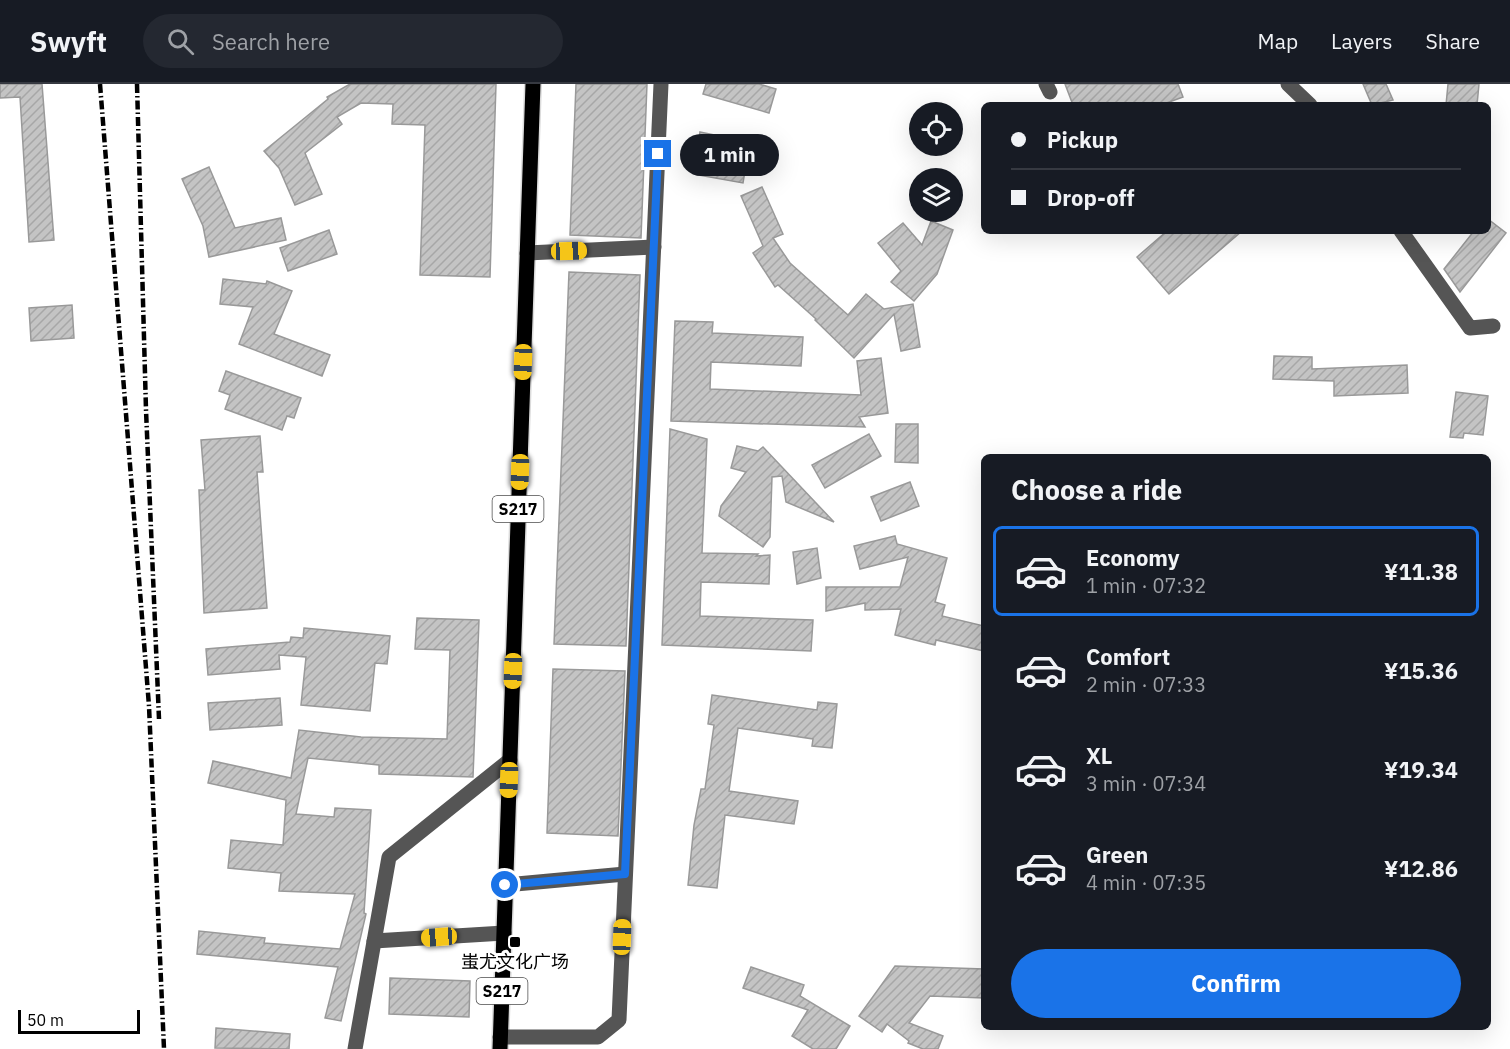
<!DOCTYPE html>
<meta charset="utf-8">
<style>
body{margin:0;font-family:"IBM Plex Sans","Noto Sans SC",sans-serif;background:#242831;color:#f1f3f6;height:100vh;display:flex;flex-direction:column;font-size:22px;white-space:nowrap}
*{box-sizing:border-box;margin:0}
p{font-size:20px;color:#9ea1a6}
.icon{flex:none;width:33px;height:33px;fill:none;stroke:currentColor;stroke-width:2;stroke-linecap:round;stroke-linejoin:round}
.map{position:relative;flex:1;overflow:hidden}
.side{position:absolute;left:981px;top:370px;width:510px;height:576px;display:flex;flex-direction:column;background:#171b24;border-radius:9px;box-shadow:0 6px 24px #0002}
.side>*{flex:none}
.guide{position:absolute;left:981px;top:18px;width:510px;height:132px;border-radius:9px;box-shadow:0 6px 24px #0002;display:grid;align-content:center;height:132px;padding:0 30px;background:#171b24}
.buttons{position:absolute;left:909px;top:18px;display:grid;gap:12px}
.buttons a{display:grid;place-items:center;width:54px;height:54px;border-radius:50%;background:#171b24;box-shadow:0 6px 24px #0002;font-size:30px}
.scale{position:absolute;left:18px;bottom:15px;width:122px;box-sizing:border-box;padding-left:6px;border:3px solid #000;border-top:0;font-size:16px;line-height:21px;white-space:nowrap;color:#000;-webkit-text-stroke:4px #fff;paint-order:stroke}
.end{position:absolute;width:27px;height:27px;margin:-14px;border:8px solid #1a73e8;background:#fff;box-shadow:0 0 0 3px #fff}
.from{border-radius:50%}
.bubble{position:absolute;height:42px;border-radius:21px;background:#171b24;box-shadow:0 6px 24px #0002;font-size:20px;font-weight:700;line-height:42px;text-align:center}
.car{position:absolute;width:18px;height:36px;margin:-18px -9px;border-radius:8px;box-shadow:0 0 4px 2px #0007;background:linear-gradient(#f5c518 24%,#345 0 40%,#f5c518 0 76%,#345 0 86%,#f5c518 0)}
.guide b{display:flex;align-items:center;gap:21px;height:57px;font-size:22px}
.guide b+b{border-top:2px solid #363941}
.guide i{width:15px;height:15px;background:#f1f3f6}
ul{padding:0;list-style:none}
li{display:flex;align-items:center;gap:18px;height:90px;margin:0 12px 9px;padding:0 18px;border:3px solid transparent;border-radius:9px}
li div{flex:1}
li b{display:block;font-size:22px}
li em{font-style:normal;font-weight:700}
li.active{border-color:#1a73e8}
li>.icon{width:54px;height:54px;stroke-width:1.5}
h2{padding:0 30px;font-size:27px;line-height:72px}
.button{display:flex;gap:12px;margin-top:auto;padding:12px 30px}
.button a{flex:1;height:69px;border-radius:36px;background:#1a73e8;color:#fff;font-size:24px;font-weight:700;line-height:69px;text-align:center}
header{display:flex;align-items:center;gap:36px;box-sizing:border-box;height:84px;padding:0 30px;background:#171b24;border-bottom:2px solid #363941}
header strong{font-size:28px}
nav{display:flex;gap:33px;margin-inline-start:auto;font-size:21px}
.search{width:420px;height:54px;background:#242831;display:flex;align-items:center;gap:15px;box-sizing:border-box;padding:0 21px;border-radius:33px;color:#9ea1a6;font-size:22px}
.map>svg:first-child{display:block}
</style>
<header>
<strong>Swyft</strong>
<div class="search"><svg class="icon" aria-label="search" viewBox="0 0 24 24"><circle cx="10" cy="10" r="6"/><path d="M15 15l6 6"/></svg>Search here</div>
<nav><a>Map</a><a>Layers</a><a>Share</a></nav>
</header>
<div class="map">
<svg width="1510" height="965" viewBox="0 0 1510 965">
<defs>
<pattern id="building-hatch" width="6" height="6" patternUnits="userSpaceOnUse" patternTransform="scale(1.5)"><rect width="6" height="6" fill="#c4c4c4"/><path d="M-1 1l2-2M0 6l6-6M5 7l2-2" fill="none" stroke="#a7a7a7"/></pattern>
</defs>
<rect width="100%" height="100%" fill="#fff"/>
<g fill="url(#building-hatch)" stroke="#999" stroke-width="1.5">
<path d="M 0,0 L 42,0 L 54,156 L 29,158 L 20,13 L 0,14 Z"/>
<path d="M 350,0 L 496,0 L 490,193 L 420,191 L 425,41 L 392,40 L 393,20 L 361,19 L 337,33 L 342,40 L 305,69 L 322,110 L 295,121 L 279,84 L 264,67 L 328,15 L 327,13 Z"/>
<path d="M 576,0 L 647,0 L 641,154 L 570,151 Z"/>
<path d="M 706,0 L 759,0 L 776,5 L 769,29 L 703,10 Z"/>
<path d="M 1065,0 L 1178,0 L 1183,13 L 1161,21 L 1073,21 Z"/>
<path d="M 1363,0 L 1386,0 L 1393,16 L 1372,21 Z"/>
<path d="M 1448,0 L 1479,0 L 1477,21 L 1446,21 Z"/>
<path d="M 700,48 L 715,51 L 713,65 L 748,70 L 743,99 L 698,91 L 701,75 L 696,74 Z"/>
<path d="M 209,83 L 235,144 L 281,134 L 286,156 L 209,173 L 203,142 L 182,95 Z"/>
<path d="M 762,103 L 783,150 L 773,154 L 790,179 L 848,231 L 866,210 L 884,225 L 913,220 L 920,263 L 901,267 L 894,230 L 854,274 L 815,236 L 816,235 L 778,201 L 775,203 L 753,169 L 763,162 L 741,112 Z"/>
<path d="M 1488,135 L 1506,149 L 1460,208 L 1444,185 L 1474,147 L 1488,147 Z"/>
<path d="M 931,137 L 953,146 L 937,190 L 914,217 L 891,198 L 901,187 L 878,159 L 903,139 L 922,161 Z"/>
<path d="M 329,146 L 337,170 L 288,187 L 280,164 Z"/>
<path d="M 1167,147 L 1242,147 L 1169,210 L 1137,173 Z"/>
<path d="M 569,188 L 640,191 L 626,562 L 554,560 Z"/>
<path d="M 223,195 L 266,200 L 267,197 L 292,207 L 274,250 L 330,271 L 322,292 L 239,260 L 253,223 L 220,220 Z"/>
<path d="M 72,221 L 74,254 L 31,257 L 29,224 Z"/>
<path d="M 675,237 L 713,238 L 712,249 L 803,253 L 801,282 L 711,278 L 710,305 L 861,311 L 857,277 L 881,274 L 888,329 L 859,333 L 865,343 L 671,337 Z"/>
<path d="M 1274,272 L 1312,273 L 1312,285 L 1407,281 L 1408,309 L 1334,312 L 1334,297 L 1273,295 Z"/>
<path d="M 226,287 L 301,314 L 294,334 L 287,332 L 282,346 L 225,325 L 230,311 L 219,307 Z"/>
<path d="M 1456,308 L 1488,312 L 1483,351 L 1464,349 L 1463,354 L 1450,353 Z"/>
<path d="M 896,340 L 918,340 L 918,379 L 895,378 Z"/>
<path d="M 670,345 L 707,355 L 702,469 L 758,470 L 756,472 L 770,471 L 769,500 L 701,498 L 700,532 L 813,536 L 811,567 L 662,561 Z"/>
<path d="M 869,350 L 881,372 L 825,404 L 812,381 Z"/>
<path d="M 260,352 L 263,388 L 257,388 L 267,524 L 204,529 L 199,406 L 205,406 L 201,356 Z"/>
<path d="M 737,362 L 758,367 L 763,363 L 834,438 L 786,418 L 782,392 L 772,393 L 770,453 L 763,463 L 719,432 L 721,422 L 746,388 L 731,384 Z"/>
<path d="M 910,398 L 919,422 L 881,437 L 871,413 Z"/>
<path d="M 895,452 L 897,460 L 947,474 L 935,518 L 945,521 L 942,532 L 984,542 L 984,567 L 936,556 L 935,561 L 895,551 L 901,525 L 865,526 L 865,519 L 826,527 L 826,503 L 900,503 L 908,473 L 860,485 L 854,462 Z"/>
<path d="M 817,464 L 821,494 L 797,500 L 793,468 Z"/>
<path d="M 417,534 L 479,536 L 473,693 L 379,690 L 379,681 L 308,674 L 296,730 L 334,733 L 335,724 L 371,726 L 364,829 L 366,830 L 341,937 L 325,934 L 338,883 L 197,870 L 199,847 L 265,854 L 264,859 L 340,865 L 355,810 L 279,807 L 281,789 L 228,784 L 231,756 L 283,761 L 286,716 L 208,699 L 213,677 L 291,694 L 299,646 L 361,653 L 447,655 L 450,566 L 415,565 Z"/>
<path d="M 304,544 L 390,552 L 387,580 L 375,579 L 370,627 L 301,621 L 306,573 L 279,571 L 280,585 L 208,591 L 206,565 L 290,558 L 291,553 L 303,554 Z"/>
<path d="M 553,585 L 625,587 L 618,752 L 547,749 Z"/>
<path d="M 712,611 L 817,626 L 818,618 L 837,620 L 832,664 L 812,662 L 813,655 L 738,644 L 729,707 L 798,717 L 794,740 L 725,731 L 717,804 L 688,801 L 694,741 L 701,705 L 705,705 L 714,641 L 708,640 Z"/>
<path d="M 280,614 L 282,641 L 210,646 L 208,619 Z"/>
<path d="M 895,882 L 984,885 L 984,914 L 930,912 L 909,939 L 943,952 L 938,965 L 923,965 L 908,959 L 909,957 L 887,940 L 882,948 L 859,932 Z"/>
<path d="M 751,883 L 804,901 L 800,912 L 850,942 L 836,965 L 813,965 L 792,952 L 808,926 L 743,904 Z"/>
<path d="M 390,894 L 470,897 L 469,933 L 389,930 Z"/>
<path d="M 216,944 L 290,950 L 289,965 L 215,964 Z"/>
</g>
<g fill="none" stroke-linecap="round" stroke-linejoin="round">
<g stroke="#dbdbdb" stroke-width="18">
<path id="major" d="M 500,965 L 533,0"/>
</g>
<g stroke="#555" stroke-width="15">
<path d="M 1046,0 L 1050,8"/>
<path d="M 1288,0 L 1310,21"/>
<path d="M 1401,147 L 1470,244 L 1493,242"/>
<path d="M 527,169 L 654,163"/>
<path d="M 505,801 L 625,790"/>
<path d="M 374,857 L 504,849"/>
<path d="M 500,953 L 598,953 L 619,936 L 661,0"/>
<path d="M 355,965 L 389,773 L 510,676"/>
</g>
<use href="#major" stroke="#000" stroke-width="15"/>
<g stroke="#000" stroke-width="4.5" stroke-dasharray="9 3 1.5 3" stroke-linecap="butt">
<path d="M 100,0 L 149,622 L 164,965"/>
<path d="M 137,0 L 146,326 L 159,635"/>
</g>
</g>
<g fill="none" stroke-linecap="round" stroke-linejoin="round">
<path stroke="#1a73e8" stroke-width="8" d="M 505,801 L 625,790 L 658,70"/>
</g>
<rect fill="#000" stroke="#fff" stroke-width="2" x="509" y="852" width="12" height="12" rx="3"/>
<g text-anchor="middle" stroke-width="6" stroke-linejoin="round" paint-order="stroke">
<g fill="#fff" stroke="#4c4c4c" stroke-width="1.5">
<rect x="492.5" y="412" width="51" height="26" rx="4.5"/>
<rect x="476.5" y="894" width="51" height="26" rx="4.5"/>
</g>
<g font-size="16" font-weight="bold" fill="#000">
<text x="518" y="431">S217</text>
<text x="502" y="913">S217</text>
</g>
<g font-size="18" fill="#000" stroke="#fff">
<text x="515" y="884">蚩尤文化广场</text>
</g>
</g>
</svg>
<div class="buttons">
<a><svg class="icon" aria-label="locate" viewBox="0 0 24 24"><circle cx="12" cy="12" r="6"/><path d="M12 2v4M12 18v4M2 12h4M18 12h4"/></svg></a>
<a><svg class="icon" aria-label="layers" viewBox="0 0 24 24"><path d="M12 4l9 5-9 5-9-5zM3 14l9 5 9-5"/></svg></a>
</div>
<div class="scale">50 m</div>
<i class="end from" style="left:505px;top:801px"></i>
<i class="end" style="left:658px;top:70px"></i>
<div class="bubble" style="left:680px;top:50px;width:99px">1 min</div>
<i class="car" style="left:569px;top:167px;rotate:88deg"></i>
<i class="car" style="left:523px;top:278px;rotate:182deg"></i>
<i class="car" style="left:520px;top:388px;rotate:182deg"></i>
<i class="car" style="left:513px;top:587px;rotate:182deg"></i>
<i class="car" style="left:509px;top:696px;rotate:182deg"></i>
<i class="car" style="left:439px;top:853px;rotate:266deg"></i>
<i class="car" style="left:622px;top:853px;rotate:2deg"></i>
<div class="guide">
<b><i class="from"></i>Pickup</b>
<b><i></i>Drop-off</b>
</div>
<section class="side">
<h2>Choose a ride</h2>
<ul>
<li class="active"><svg class="icon" aria-label="car" viewBox="0 0 24 24"><path d="M5 17H2v-5l4-1 3-4h7l3 4 3 1v5h-3M9 17h6M6 11h13"/><circle cx="7" cy="17" r="2"/><circle cx="17" cy="17" r="2"/></svg><div><b>Economy</b><p>1 min · 07:32</p></div><em>¥11.38</em></li>
<li><svg class="icon" aria-label="car" viewBox="0 0 24 24"><path d="M5 17H2v-5l4-1 3-4h7l3 4 3 1v5h-3M9 17h6M6 11h13"/><circle cx="7" cy="17" r="2"/><circle cx="17" cy="17" r="2"/></svg><div><b>Comfort</b><p>2 min · 07:33</p></div><em>¥15.36</em></li>
<li><svg class="icon" aria-label="car" viewBox="0 0 24 24"><path d="M5 17H2v-5l4-1 3-4h7l3 4 3 1v5h-3M9 17h6M6 11h13"/><circle cx="7" cy="17" r="2"/><circle cx="17" cy="17" r="2"/></svg><div><b>XL</b><p>3 min · 07:34</p></div><em>¥19.34</em></li>
<li><svg class="icon" aria-label="car" viewBox="0 0 24 24"><path d="M5 17H2v-5l4-1 3-4h7l3 4 3 1v5h-3M9 17h6M6 11h13"/><circle cx="7" cy="17" r="2"/><circle cx="17" cy="17" r="2"/></svg><div><b>Green</b><p>4 min · 07:35</p></div><em>¥12.86</em></li>
</ul>
<div class="button"><a>Confirm</a></div>
</section>
</div>
